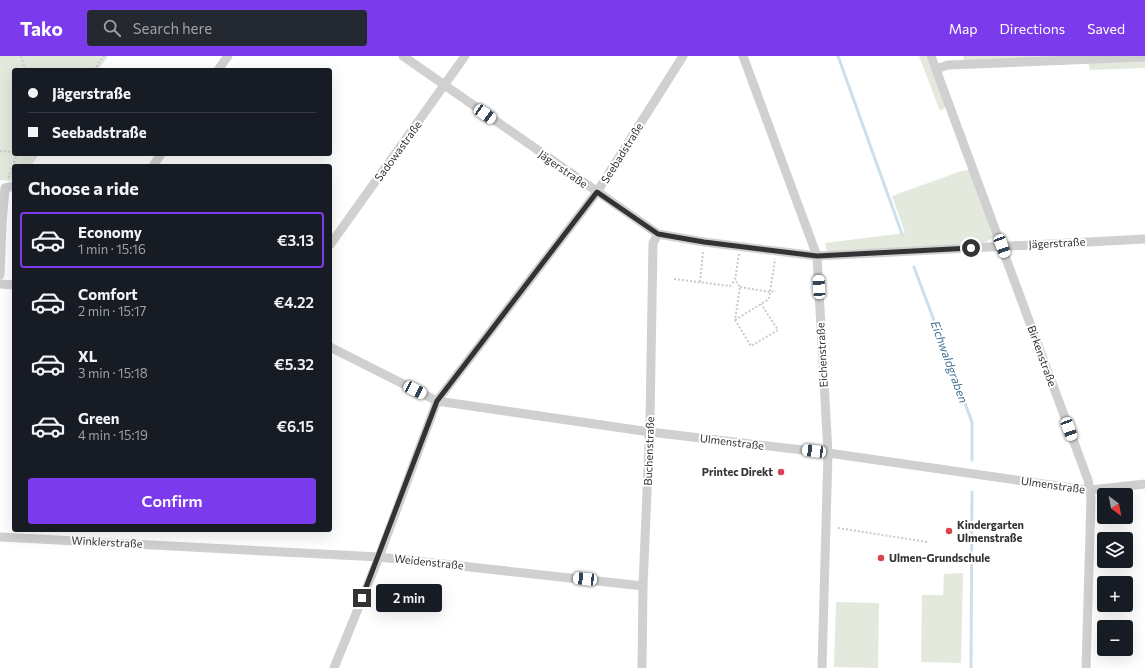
<!DOCTYPE html>
<meta charset="utf-8">
<style>
body{margin:0;font-family:Commissioner,sans-serif;background:#242831;color:#f1f3f6;height:100vh;display:flex;flex-direction:column;font-size:15px;white-space:nowrap}
*{box-sizing:border-box;margin:0}
p{font-size:13px;color:#9ea1a6}
.icon{flex:none;width:22px;height:22px;fill:none;stroke:currentColor;stroke-width:2;stroke-linecap:round;stroke-linejoin:round}
.map{position:relative;flex:1;overflow:hidden}
.sheet{position:absolute;left:12px;top:108px;width:320px;height:368px;display:flex;flex-direction:column;background:#171b24;border-radius:4px;box-shadow:0 4px 16px #0002}
.sheet>*{flex:none}
.banner{position:absolute;left:12px;top:12px;width:320px;height:88px;border-radius:4px;box-shadow:0 4px 16px #0002;display:grid;align-content:center;height:88px;padding:0 16px;background:#171b24}
.needle{width:26px;rotate:148deg}
.fabs{position:absolute;left:1097px;top:432px;display:grid;gap:8px}
.fabs a{display:grid;place-items:center;width:36px;height:36px;border-radius:4px;background:#171b24;box-shadow:0 4px 16px #0002;font-size:20px}
.end{position:absolute;width:18px;height:18px;margin:-9px;border:5px solid #333;background:#fff;box-shadow:0 0 0 2px #fff}
.from{border-radius:50%}
.bubble{position:absolute;height:28px;border-radius:4px;background:#171b24;box-shadow:0 4px 16px #0002;font-size:13px;font-weight:600;line-height:28px;text-align:center}
.car{position:absolute;width:12px;height:24px;margin:-12px -6px;border-radius:5px;box-shadow:0 0 3px 1px #0007;background:linear-gradient(#fff 24%,#345 0 40%,#fff 0 76%,#345 0 86%,#fff 0)}
.banner b{display:flex;align-items:center;gap:14px;height:38px;font-size:15px}
.banner b+b{border-top:1px solid #363941}
.banner i{width:10px;height:10px;background:#f1f3f6}
ul{padding:0;list-style:none}
li{display:flex;align-items:center;gap:12px;height:56px;margin:0 8px 6px;padding:0 8px;border:2px solid transparent;border-radius:4px}
li div{flex:1}
li b{display:block;font-size:15px}
li em{font-style:normal;font-weight:600}
li.selected{border-color:#7c3aed}
li>.icon{width:36px;height:36px;stroke-width:1.5}
h2{padding:0 16px;font-size:18px;line-height:48px}
.primary-button{display:flex;gap:8px;margin-top:auto;padding:8px 16px}
.primary-button a{flex:1;height:46px;border-radius:4px;background:#7c3aed;color:#fff;font-size:16px;font-weight:600;line-height:46px;text-align:center}
header{display:flex;align-items:center;gap:24px;box-sizing:border-box;height:56px;padding:0 20px;background:#7c3aed;color:#fff}
header strong{font-size:19px}
nav{display:flex;gap:22px;margin-inline-start:auto;font-size:14px}
.search{width:280px;height:36px;background:#242831;display:flex;align-items:center;gap:10px;box-sizing:border-box;padding:0 14px;border-radius:4px;color:#9ea1a6;font-size:15px}
.map>svg:first-child{display:block}
</style>
<header>
<strong>Tako</strong>
<div class="search"><svg class="icon" aria-label="search" viewBox="0 0 24 24"><circle cx="10" cy="10" r="6"/><path d="M15 15l6 6"/></svg>Search here</div>
<nav><a>Map</a><a>Directions</a><a>Saved</a></nav>
</header>
<div class="map">
<svg width="1145" height="612" viewBox="0 0 1145 612">
<rect width="100%" height="100%" fill="#fff"/>
<g fill="#e3e9dc">
<path d="M 0,0 L 108,0 L 98,14 L 14,14 L 14,98 L 39,98 L 31,110 L 14,110 L 14,125 L 0,124 Z"/>
<path d="M 919,0 L 926,0 L 946,51 L 940,55 Z"/>
<path d="M 964,0 L 1114,0 L 966,6 L 963,2 Z"/>
<path d="M 1145,5 L 1145,12 L 1090,14 L 1088,6 Z"/>
<path d="M 969,114 L 993,181 L 986,186 L 981,188 L 827,196 L 825,187 L 905,177 L 892,140 L 961,115 Z"/>
<path d="M 963,517 L 961,607 L 921,606 L 922,539 L 943,539 L 944,518 Z"/>
<path d="M 836,546 L 879,547 L 878,612 L 834,611 Z"/>
</g>
<g fill="none" stroke-linecap="round" stroke-linejoin="round">
<g stroke="#cddfea" stroke-width="3">
<path d="M 838,0 L 902,178"/>
<path d="M 914,211 L 972,366 L 972,404"/>
<path d="M 971,612 L 972,436"/>
</g>
<g stroke="#cacaca" stroke-width="2" stroke-dasharray="2 2" stroke-linecap="butt">
<path d="M 21,0 L 26,14"/>
<path d="M 94,14 L 104,0"/>
<path d="M 0,95 L 14,96"/>
<path d="M 9,122 L 17,98"/>
<path d="M 739,198 L 735,224 L 740,231 L 735,264 L 751,290 L 778,274 L 761,248"/>
<path d="M 674,223 L 730,230 L 735,224"/>
<path d="M 700,226 L 703,196"/>
<path d="M 740,231 L 770,236 L 776,235"/>
<path d="M 735,264 L 769,243 L 775,203"/>
<path d="M 838,472 L 927,486"/>
</g>
<g stroke="#d0d0d0" stroke-width="9">
<path d="M 403,0 L 658,178 L 704,186 L 817,200 L 1145,183"/>
<path d="M 743,0 L 817,200 L 828,397 L 822,612"/>
<path d="M 931,0 L 1088,424 L 1091,442 L 1086,612"/>
<path d="M 936,13 L 948,9 L 1145,1"/>
<path d="M 218,14 L 228,0"/>
<path d="M 153,110 L 161,98"/>
<path d="M 330,189 L 465,0"/>
<path d="M 0,219 L 2,168 L 5,132 L 14,130"/>
<path d="M 0,228 L 14,229"/>
<path d="M 330,291 L 437,345 L 650,376 L 828,397 L 1079,433 L 1091,434 L 1145,428"/>
<path d="M 0,481 L 379,501 L 643,530"/>
<path d="M 334,612 L 379,501 L 437,345 L 597,136 L 683,0"/>
<path d="M 642,612 L 643,530 L 650,365 L 653,187 L 658,178"/>
</g>
</g>
<g fill="none" stroke-linecap="round" stroke-linejoin="round">
<path stroke="#333" stroke-width="5" d="M 362,542 L 437,345 L 597,136 L 658,178 L 704,186 L 817,200 L 971,192"/>
</g>
<g fill="#dc424d" stroke="#fff" stroke-width="1.5">
<circle cx="781" cy="416" r="4"/>
<circle cx="949" cy="475" r="4"/>
<circle cx="881" cy="502" r="4"/>
</g>
<g text-anchor="middle" stroke-width="4" stroke-linejoin="round" paint-order="stroke">
<g font-size="11" fill="#333" stroke="#fff">
<text transform="translate(398 95) rotate(-54)" y="4">Sadowastraße</text>
<text transform="translate(622 97) rotate(-58)" y="4">Seebadstraße</text>
<text transform="translate(563 113) rotate(35)" y="4">Jägerstraße</text>
<text transform="translate(1057 187) rotate(-3)" y="4">Jägerstraße</text>
<text transform="translate(822 299) rotate(-93)" y="4">Eichenstraße</text>
<text transform="translate(1042 300) rotate(70)" y="4">Birkenstraße</text>
<text transform="translate(732 386) rotate(7)" y="4">Ulmenstraße</text>
<text transform="translate(649 395) rotate(-88)" y="4">Buchenstraße</text>
<text transform="translate(1053 429) rotate(8)" y="4">Ulmenstraße</text>
<text transform="translate(107 486) rotate(3)" y="4">Winklerstraße</text>
<text transform="translate(429 506) rotate(6)" y="4">Weidenstraße</text>
</g>
<g font-size="11" font-weight="bold" fill="#333" stroke="#fff" text-anchor="start">
<text x="773" y="420" text-anchor="end">Printec Direkt</text>
<text x="957" y="473">Kindergarten<tspan x="957" dy="13">Ulmenstraße</tspan></text>
<text x="889" y="506">Ulmen-Grundschule</text>
</g>
<g font-size="12" font-style="italic" fill="#447392" stroke="#fff">
<text transform="translate(949 306) rotate(70)" y="4">Eichwaldgraben</text>
</g>
</g>
</svg>
<div class="fabs">
<a><svg class="needle" viewBox="-14 -14 28 28"><path d="M0-13l5 13h-10z" fill="#e53935"/><path d="M0 13l5-13h-10z" fill="#9ea1a6"/></svg></a>
<a><svg class="icon" aria-label="layers" viewBox="0 0 24 24"><path d="M12 4l9 5-9 5-9-5zM3 14l9 5 9-5"/></svg></a>
<a>+</a>
<a>−</a>
</div>
<i class="end from" style="left:971px;top:192px"></i>
<i class="end" style="left:362px;top:542px"></i>
<div class="bubble" style="left:376px;top:528px;width:66px">2 min</div>
<i class="car" style="left:485px;top:58px;rotate:125deg"></i>
<i class="car" style="left:1002px;top:190px;rotate:160deg"></i>
<i class="car" style="left:819px;top:231px;rotate:357deg"></i>
<i class="car" style="left:415px;top:334px;rotate:117deg"></i>
<i class="car" style="left:1069px;top:373px;rotate:160deg"></i>
<i class="car" style="left:814px;top:395px;rotate:277deg"></i>
<i class="car" style="left:585px;top:523px;rotate:276deg"></i>
<div class="banner">
<b><i class="from"></i>Jägerstraße</b>
<b><i></i>Seebadstraße</b>
</div>
<section class="sheet">
<h2>Choose a ride</h2>
<ul>
<li class="selected"><svg class="icon" aria-label="car" viewBox="0 0 24 24"><path d="M5 17H2v-5l4-1 3-4h7l3 4 3 1v5h-3M9 17h6M6 11h13"/><circle cx="7" cy="17" r="2"/><circle cx="17" cy="17" r="2"/></svg><div><b>Economy</b><p>1 min · 15:16</p></div><em>€3.13</em></li>
<li><svg class="icon" aria-label="car" viewBox="0 0 24 24"><path d="M5 17H2v-5l4-1 3-4h7l3 4 3 1v5h-3M9 17h6M6 11h13"/><circle cx="7" cy="17" r="2"/><circle cx="17" cy="17" r="2"/></svg><div><b>Comfort</b><p>2 min · 15:17</p></div><em>€4.22</em></li>
<li><svg class="icon" aria-label="car" viewBox="0 0 24 24"><path d="M5 17H2v-5l4-1 3-4h7l3 4 3 1v5h-3M9 17h6M6 11h13"/><circle cx="7" cy="17" r="2"/><circle cx="17" cy="17" r="2"/></svg><div><b>XL</b><p>3 min · 15:18</p></div><em>€5.32</em></li>
<li><svg class="icon" aria-label="car" viewBox="0 0 24 24"><path d="M5 17H2v-5l4-1 3-4h7l3 4 3 1v5h-3M9 17h6M6 11h13"/><circle cx="7" cy="17" r="2"/><circle cx="17" cy="17" r="2"/></svg><div><b>Green</b><p>4 min · 15:19</p></div><em>€6.15</em></li>
</ul>
<div class="primary-button"><a>Confirm</a></div>
</section>
</div>
